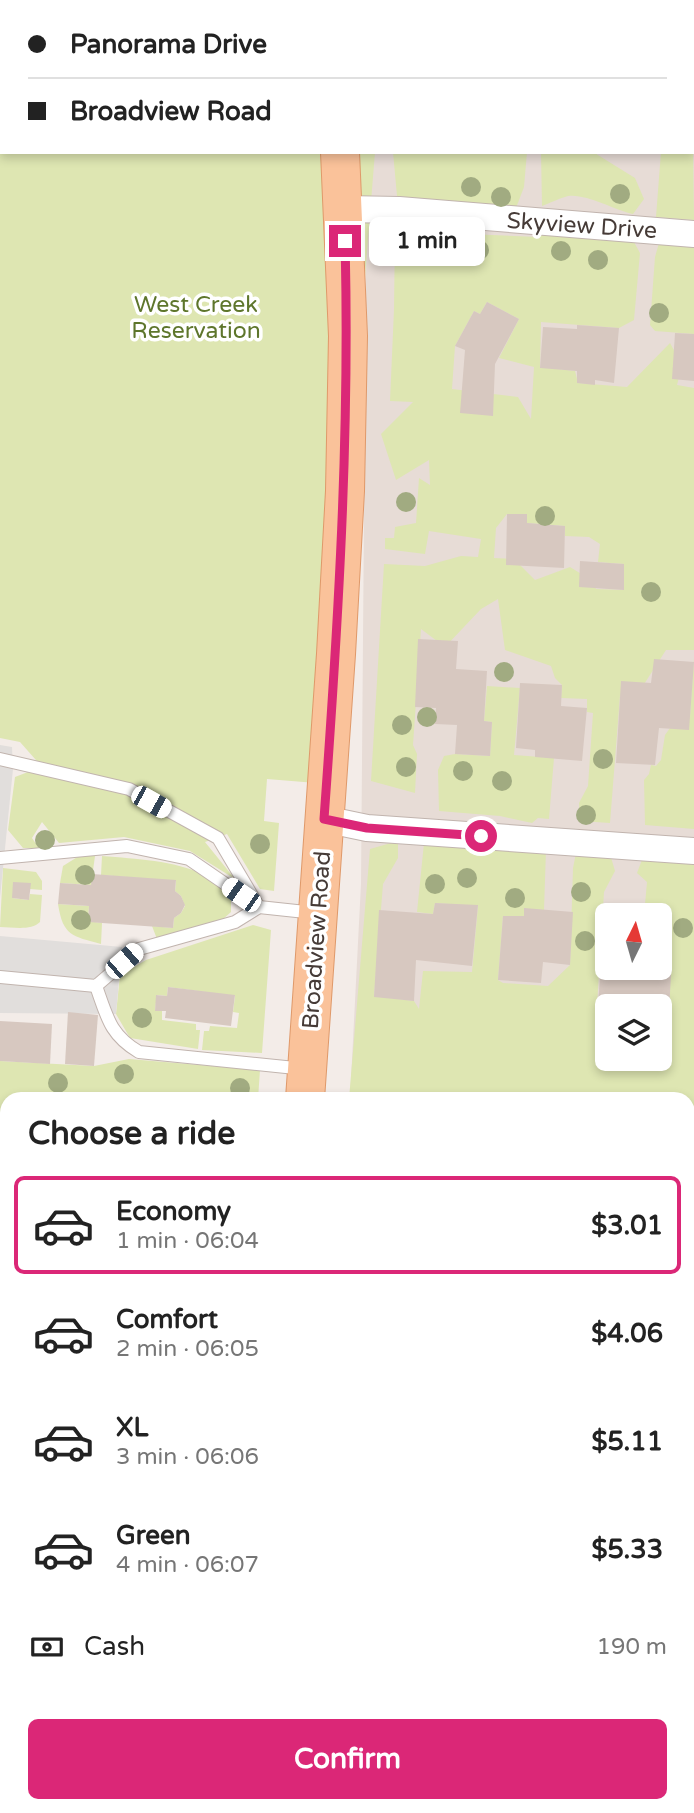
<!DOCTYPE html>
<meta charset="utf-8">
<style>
body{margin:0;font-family:"Varela Round",sans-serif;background:#f2f2f2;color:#222;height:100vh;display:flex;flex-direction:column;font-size:26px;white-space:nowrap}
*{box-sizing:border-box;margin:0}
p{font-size:23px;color:#767676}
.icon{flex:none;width:38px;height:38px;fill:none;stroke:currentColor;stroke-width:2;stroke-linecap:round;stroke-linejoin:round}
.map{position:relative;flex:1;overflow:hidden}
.panel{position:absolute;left:0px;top:1092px;width:695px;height:721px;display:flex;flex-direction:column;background:#fff;border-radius:21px 21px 0 0;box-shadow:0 4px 10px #0003}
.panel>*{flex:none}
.top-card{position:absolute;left:0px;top:0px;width:695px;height:154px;box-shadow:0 4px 10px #0003;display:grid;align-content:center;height:154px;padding:0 28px;background:#fff}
.needle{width:46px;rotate:5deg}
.controls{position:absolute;left:595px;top:903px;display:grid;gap:14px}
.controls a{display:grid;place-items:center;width:77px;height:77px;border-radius:10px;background:#fff;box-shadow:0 4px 10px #0003;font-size:35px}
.end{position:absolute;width:32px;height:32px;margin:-16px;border:9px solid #db2777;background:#fff;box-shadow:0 0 0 4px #fff}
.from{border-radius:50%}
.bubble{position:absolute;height:49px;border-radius:10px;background:#fff;box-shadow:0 4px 10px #0003;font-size:23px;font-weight:800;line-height:49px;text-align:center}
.car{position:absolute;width:21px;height:42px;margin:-21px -10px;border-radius:9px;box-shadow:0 0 5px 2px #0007;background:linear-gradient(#fff 24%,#345 0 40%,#fff 0 76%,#345 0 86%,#fff 0)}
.top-card b{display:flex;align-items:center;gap:24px;height:66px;font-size:26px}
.top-card b+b{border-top:2px solid #e0e0e0}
.top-card i{width:18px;height:18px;background:#222}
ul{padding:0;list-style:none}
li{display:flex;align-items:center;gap:21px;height:98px;margin:0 14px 10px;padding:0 14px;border:4px solid transparent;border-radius:10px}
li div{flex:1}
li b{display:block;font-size:26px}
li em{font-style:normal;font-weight:800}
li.selected{border-color:#db2777}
li>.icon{width:63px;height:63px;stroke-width:1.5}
h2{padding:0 28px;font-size:32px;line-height:84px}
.pay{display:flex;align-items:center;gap:18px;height:77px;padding:0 28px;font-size:26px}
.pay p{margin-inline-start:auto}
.primary-button{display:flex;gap:14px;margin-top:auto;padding:14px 28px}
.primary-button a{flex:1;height:80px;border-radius:10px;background:#db2777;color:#fff;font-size:28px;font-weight:800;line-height:80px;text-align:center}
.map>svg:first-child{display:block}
</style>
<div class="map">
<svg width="694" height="1813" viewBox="0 0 694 1813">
<rect width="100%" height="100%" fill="#f3ece8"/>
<path fill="#e7dcd6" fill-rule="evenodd" d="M 368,0 L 694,0 L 694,1813 L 297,1813 L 298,1806 L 688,1806 L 688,1099 L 350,1099 L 361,884 L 367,152 L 693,152 L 693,2 ZM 607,915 L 660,915 L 660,968 L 607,968 ZM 607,1006 L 660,1006 L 660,1059 L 607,1059 Z"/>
<g fill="#dee6b2" fill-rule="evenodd">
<path d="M 0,0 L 348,0 L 349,2 L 2,2 L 2,152 L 375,152 L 343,553 L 328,784 L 267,779 L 264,821 L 279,823 L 274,891 L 260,889 L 227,834 L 205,842 L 235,879 L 190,851 L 124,837 L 59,843 L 42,822 L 32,838 L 39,848 L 23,848 L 8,830 L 15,777 L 28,772 L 40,775 L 43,768 L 20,742 L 0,738 Z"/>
<path d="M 521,0 L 694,0 L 694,102 L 693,2 Z"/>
<path d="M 693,148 L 694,220 L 656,217 L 661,152 L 693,152 Z"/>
<path d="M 393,152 L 527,152 L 524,187 L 516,208 L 397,196 Z"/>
<path d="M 541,152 L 593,152 L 635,178 L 644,199 L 633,214 C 615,210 585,193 568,196 C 560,198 550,203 542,206 Z"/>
<path d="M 395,231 L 538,237 L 541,232 L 617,235 L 621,241 L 634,242 L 640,253 L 634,320 L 619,328 L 541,322 L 540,367 L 575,371 L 578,383 L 627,387 L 670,343 L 682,365 L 677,385 L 694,388 L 694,650 L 666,650 L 639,692 L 620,696 L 610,823 L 580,821 L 579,803 L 588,786 L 593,713 L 587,712 L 587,699 L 561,698 L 562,685 L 555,678 L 551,666 L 505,650 L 498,599 L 481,609 L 445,647 L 421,629 L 413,745 L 417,754 L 415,793 L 371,781 L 384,564 L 425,566 L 461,556 L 478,557 L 481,539 L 429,531 L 425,554 L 385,549 L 385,538 L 394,538 L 395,527 L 416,523 L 419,478 L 430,485 L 429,460 L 396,480 L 381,434 L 413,402 L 390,401 L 394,309 ZM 487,302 L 519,319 L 499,358 L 534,367 L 531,419 L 518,397 L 452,389 L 455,346 L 474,311 L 480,314 ZM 507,514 L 527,514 L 527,523 L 565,526 L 565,536 L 589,537 L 600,544 L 598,562 L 624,564 L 624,590 L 596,589 L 591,580 L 570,567 L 535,580 L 514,559 L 494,558 L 496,528 Z"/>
<path d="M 659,243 L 694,245 L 694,334 L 655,331 L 650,325 L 655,257 Z"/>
<path d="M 694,658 L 694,829 L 645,825 L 644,780 L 649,774 L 651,765 L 656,766 L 661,760 L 665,735 L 678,717 L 690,717 Z"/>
<path d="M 487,686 L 520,688 L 514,755 L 554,758 L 549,819 L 538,818 L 532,823 L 500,816 L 439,811 L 438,770 L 444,756 L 455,754 L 490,756 L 492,722 L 484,721 Z"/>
<path d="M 398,841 L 398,858 L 383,884 L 374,996 L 414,1001 L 419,1009 L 423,971 L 472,972 L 478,906 L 435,903 L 433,914 L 417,912 L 424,843 L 546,850 L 544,910 L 524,909 L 524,916 L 503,916 L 498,980 L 503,983 L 548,986 L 570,965 L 573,868 L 576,853 L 610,854 L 615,871 L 604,892 L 597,1006 L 607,1008 L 607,1059 L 660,1059 L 660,1027 L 668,1027 L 671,959 L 660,957 L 660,915 L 644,915 L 647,882 L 637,873 L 643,857 L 694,861 L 694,1813 L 575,1813 L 575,1806 L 688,1806 L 688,1099 L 349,1099 L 370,849 Z"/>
<path d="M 79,856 L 95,856 L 91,885 L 60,883 L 63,866 Z"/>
<path d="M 102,856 C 137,859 173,860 205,875 C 214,880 223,888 231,894 L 231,912 L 222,920 L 157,939 L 152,926 L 173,928 L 174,918 L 181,913 L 185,906 L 181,896 L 175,891 L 176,881 L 101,875 Z"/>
<path d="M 3,868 L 36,872 L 42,881 L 42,890 L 30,889 L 12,898 L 29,900 L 30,894 L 42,895 L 40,922 C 31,931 13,927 0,927 Z"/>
<path d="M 58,904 L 89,906 L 88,921 L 102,923 L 101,944 C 72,936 63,936 58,904 Z"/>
<path d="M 253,925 L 271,930 L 262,1053 L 202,1050 L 204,1031 L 209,1031 L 210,1026 L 237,1028 L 239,1013 L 233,1012 L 235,996 L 168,987 L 167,996 L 157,995 L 155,1010 L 162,1011 L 162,1020 L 196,1024 L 196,1030 L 200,1030 L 198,1049 L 130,1038 L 116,1014 L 120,975 L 146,960 Z"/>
<path d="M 129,1059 L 260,1070 L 258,1099 L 7,1099 L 7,1736 L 0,1735 L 0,1061 L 94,1066 Z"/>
<path d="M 0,1747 L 7,1748 L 7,1806 L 204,1806 L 203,1813 L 0,1813 Z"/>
<path d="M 294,1806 L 492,1806 L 498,1813 L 293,1813 Z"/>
</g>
<g fill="#e1dedc">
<path d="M 0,745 L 12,747 L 13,769 L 0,898 Z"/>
<path d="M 0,936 L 122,947 L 116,1014 L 0,1013 Z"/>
</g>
<g fill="#d7c8c0">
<path d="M 487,302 L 519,319 L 495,364 L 493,416 L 460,413 L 465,350 L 455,346 L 474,311 L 480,314 Z"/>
<path d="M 577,325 L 619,328 L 614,383 L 595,380 L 595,385 L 577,383 L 577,371 L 540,368 L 543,327 L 577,329 Z"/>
<path d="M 675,333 L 694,334 L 694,381 L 672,379 Z"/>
<path d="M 507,514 L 527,514 L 527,523 L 565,526 L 564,568 L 506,565 Z"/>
<path d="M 580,561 L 624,564 L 624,590 L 579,587 Z"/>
<path d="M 418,639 L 458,641 L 456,669 L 487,671 L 484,721 L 492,722 L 490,756 L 455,754 L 457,725 L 435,724 L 436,708 L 415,707 Z"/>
<path d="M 654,659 L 694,662 L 689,730 L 659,728 L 655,765 L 616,763 L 621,681 L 651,683 Z"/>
<path d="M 520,683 L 562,685 L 561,706 L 587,708 L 582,761 L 535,757 L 535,750 L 516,748 Z"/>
<path d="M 92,874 L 176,880 L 175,891 L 181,896 L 185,905 L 181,913 L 174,918 L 173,928 L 88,922 L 89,906 L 58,904 L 60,883 L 91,885 Z"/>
<path d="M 13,882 L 31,883 L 29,900 L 12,898 Z"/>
<path d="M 435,903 L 478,905 L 472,966 L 416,960 L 414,1001 L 374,997 L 379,910 L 433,914 Z"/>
<path d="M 524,908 L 573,912 L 570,965 L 543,962 L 541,983 L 498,980 L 503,916 L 524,916 Z"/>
<path d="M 604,914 L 607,914 L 607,968 L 660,968 L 660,957 L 672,959 L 668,1027 L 660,1027 L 660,1006 L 598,1007 Z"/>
<path d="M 168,987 L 235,995 L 231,1026 L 165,1018 L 166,1011 L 155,1011 L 156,995 L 167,996 Z"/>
<path d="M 68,1012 L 98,1015 L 94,1066 L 65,1064 Z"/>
<path d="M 0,1021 L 52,1024 L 50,1064 L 0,1061 Z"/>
</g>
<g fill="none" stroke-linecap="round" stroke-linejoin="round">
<g stroke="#c1b4ae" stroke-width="14">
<g id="service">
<path d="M 0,759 L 129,789 L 218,838 L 257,904"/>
<path d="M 0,858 L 127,846 L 189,859 L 259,907 L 315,913"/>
<path d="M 0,977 L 96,986 L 139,949 L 235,922 L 259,907"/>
<path d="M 96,986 C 107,1017 110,1035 139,1052 L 305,1069"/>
<path d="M 0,1742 L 7,1742"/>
</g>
</g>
<g stroke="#c1b4ae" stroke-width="28">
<g id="minor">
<path d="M 344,209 L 399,210 L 694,234"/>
<path d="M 324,819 L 367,828 L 694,851"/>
</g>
</g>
<g stroke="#df996a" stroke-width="40">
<g id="primary">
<path d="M 328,0 L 328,2"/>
<path d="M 305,1099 L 336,654 L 345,491 L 348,336 L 340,152"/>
<path d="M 251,1813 L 252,1806"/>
</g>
</g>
<use href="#service" stroke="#fff" stroke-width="12"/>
<use href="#minor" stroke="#fff" stroke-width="26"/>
<use href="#primary" stroke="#fac29a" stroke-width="38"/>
</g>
<g fill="#a1ab81">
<circle cx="471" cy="187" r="10"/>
<circle cx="620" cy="194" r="10"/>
<circle cx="501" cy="197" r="10"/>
<circle cx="411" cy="247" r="10"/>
<circle cx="479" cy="250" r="10"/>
<circle cx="561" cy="251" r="10"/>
<circle cx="598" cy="260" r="10"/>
<circle cx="659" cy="313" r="10"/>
<circle cx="406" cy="502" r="10"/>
<circle cx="545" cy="516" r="10"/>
<circle cx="651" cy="592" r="10"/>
<circle cx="504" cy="672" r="10"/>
<circle cx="427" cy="717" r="10"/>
<circle cx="402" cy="725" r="10"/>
<circle cx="603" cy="759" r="10"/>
<circle cx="406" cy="767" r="10"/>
<circle cx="463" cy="771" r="10"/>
<circle cx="502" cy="781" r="10"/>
<circle cx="586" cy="815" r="10"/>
<circle cx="45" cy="840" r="10"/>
<circle cx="260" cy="844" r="10"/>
<circle cx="85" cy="875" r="10"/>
<circle cx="467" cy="878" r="10"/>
<circle cx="435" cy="884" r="10"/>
<circle cx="581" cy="892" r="10"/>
<circle cx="515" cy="898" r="10"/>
<circle cx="81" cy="920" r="10"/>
<circle cx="683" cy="928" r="10"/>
<circle cx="585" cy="941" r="10"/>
<circle cx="142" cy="1018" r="10"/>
<circle cx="124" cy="1074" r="10"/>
<circle cx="58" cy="1083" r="10"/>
<circle cx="240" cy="1088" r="10"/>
</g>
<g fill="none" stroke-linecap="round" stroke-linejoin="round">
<path stroke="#db2777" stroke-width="9" d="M 345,241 C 350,434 338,626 324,819 L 367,828 L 481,836"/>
</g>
<g text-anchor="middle" stroke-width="7" stroke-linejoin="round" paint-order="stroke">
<g font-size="23" fill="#463b37" stroke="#fff">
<text transform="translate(582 225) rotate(4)" y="8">Skyview Drive</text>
<text transform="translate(316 940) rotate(-86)" y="8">Broadview Road</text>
</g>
<g font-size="23" fill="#5e762c" stroke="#fff">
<text x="196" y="312">West Creek<tspan x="196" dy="26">Reservation</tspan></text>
</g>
</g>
</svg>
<div class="controls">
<a><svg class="needle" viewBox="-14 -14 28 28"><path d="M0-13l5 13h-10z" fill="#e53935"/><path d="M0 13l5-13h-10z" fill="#767676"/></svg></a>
<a><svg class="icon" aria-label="layers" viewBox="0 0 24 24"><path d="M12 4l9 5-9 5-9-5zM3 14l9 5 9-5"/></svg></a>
</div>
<i class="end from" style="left:481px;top:836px"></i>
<i class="end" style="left:345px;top:241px"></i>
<div class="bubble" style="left:369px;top:217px;width:116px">1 min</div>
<i class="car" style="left:151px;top:802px;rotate:119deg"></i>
<i class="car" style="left:241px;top:895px;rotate:305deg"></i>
<i class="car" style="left:124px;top:961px;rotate:49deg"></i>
<div class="top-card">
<b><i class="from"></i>Panorama Drive</b>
<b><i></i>Broadview Road</b>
</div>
<section class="panel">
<h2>Choose a ride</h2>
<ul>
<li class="selected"><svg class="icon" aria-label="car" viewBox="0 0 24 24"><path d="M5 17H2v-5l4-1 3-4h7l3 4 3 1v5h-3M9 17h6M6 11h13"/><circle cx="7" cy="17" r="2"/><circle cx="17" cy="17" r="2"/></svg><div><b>Economy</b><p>1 min · 06:04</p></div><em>$3.01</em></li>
<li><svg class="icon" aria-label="car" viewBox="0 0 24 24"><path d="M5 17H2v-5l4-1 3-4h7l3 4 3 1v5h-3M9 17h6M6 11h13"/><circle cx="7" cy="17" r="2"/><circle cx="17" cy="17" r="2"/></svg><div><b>Comfort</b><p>2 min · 06:05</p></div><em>$4.06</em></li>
<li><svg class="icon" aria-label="car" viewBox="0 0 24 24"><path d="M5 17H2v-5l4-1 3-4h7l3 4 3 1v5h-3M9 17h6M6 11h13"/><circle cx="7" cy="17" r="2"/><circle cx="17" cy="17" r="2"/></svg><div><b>XL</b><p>3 min · 06:06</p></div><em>$5.11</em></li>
<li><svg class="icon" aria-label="car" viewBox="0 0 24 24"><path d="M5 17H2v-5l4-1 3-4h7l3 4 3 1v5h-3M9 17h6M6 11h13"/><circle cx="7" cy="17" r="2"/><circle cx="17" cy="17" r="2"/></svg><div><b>Green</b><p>4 min · 06:07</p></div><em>$5.33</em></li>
</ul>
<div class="pay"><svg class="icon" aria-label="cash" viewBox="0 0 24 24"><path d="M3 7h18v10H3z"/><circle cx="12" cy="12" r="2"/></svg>Cash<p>190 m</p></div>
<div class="primary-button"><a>Confirm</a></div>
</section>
</div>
